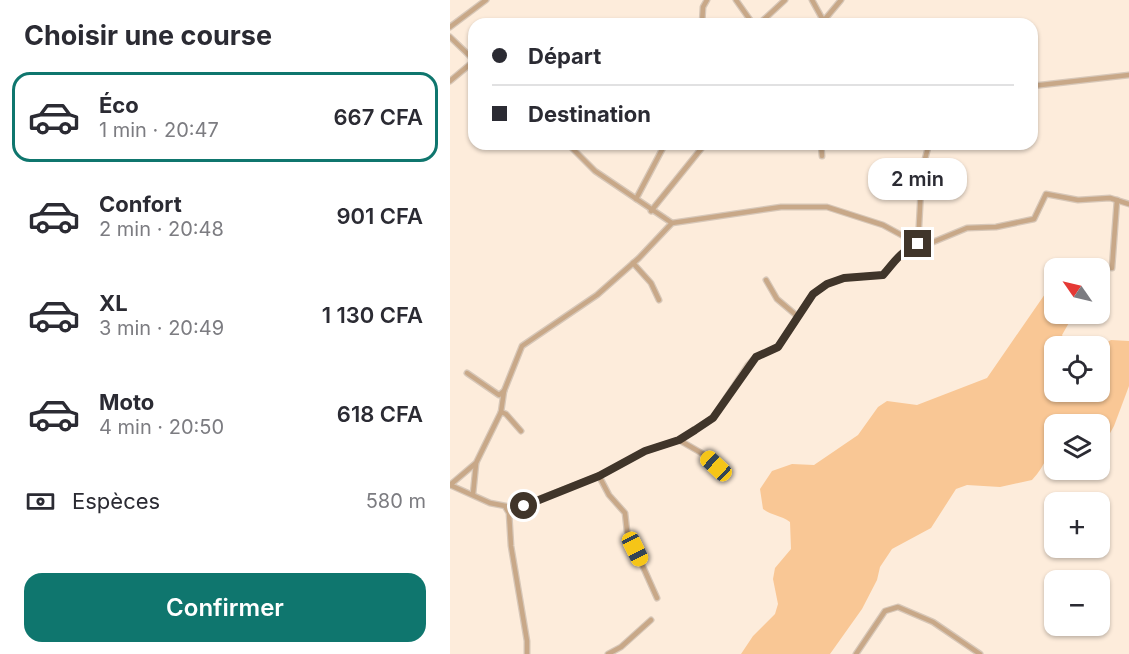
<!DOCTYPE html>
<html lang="fr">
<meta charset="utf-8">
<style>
body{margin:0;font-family:Inter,sans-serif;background:#f7f7f7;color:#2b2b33;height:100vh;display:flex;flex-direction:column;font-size:22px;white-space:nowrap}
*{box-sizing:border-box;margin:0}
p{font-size:20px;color:#7c7c81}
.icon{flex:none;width:33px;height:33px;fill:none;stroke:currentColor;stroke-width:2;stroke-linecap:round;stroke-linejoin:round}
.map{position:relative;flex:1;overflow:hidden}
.side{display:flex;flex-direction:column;background:#fff;width:450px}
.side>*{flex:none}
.hud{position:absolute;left:18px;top:18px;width:570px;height:132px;border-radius:18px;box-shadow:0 2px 4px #0004;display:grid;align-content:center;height:132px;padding:0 24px;background:#fff}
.needle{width:39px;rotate:304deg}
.controls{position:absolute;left:594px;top:258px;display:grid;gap:12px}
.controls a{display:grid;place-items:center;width:66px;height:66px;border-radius:12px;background:#fff;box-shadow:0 2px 4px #0004;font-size:30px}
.end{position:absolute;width:27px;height:27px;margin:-14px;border:8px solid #40352a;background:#fff;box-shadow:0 0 0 3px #fff}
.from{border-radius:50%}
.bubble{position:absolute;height:42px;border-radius:18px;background:#fff;box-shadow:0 2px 4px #0004;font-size:20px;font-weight:600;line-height:42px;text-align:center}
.car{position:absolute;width:18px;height:36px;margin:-18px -9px;border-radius:8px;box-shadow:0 0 4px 2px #0007;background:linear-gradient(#f5c518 24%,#345 0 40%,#f5c518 0 76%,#345 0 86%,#f5c518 0)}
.hud b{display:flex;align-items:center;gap:21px;height:57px;font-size:22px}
.hud b+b{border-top:2px solid #e1e1e2}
.hud i{width:15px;height:15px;background:#2b2b33}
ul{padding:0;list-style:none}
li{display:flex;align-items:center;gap:18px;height:90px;margin:0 12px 9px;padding:0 12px;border:3px solid transparent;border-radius:18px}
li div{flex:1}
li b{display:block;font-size:22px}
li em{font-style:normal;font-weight:600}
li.on{border-color:#0f766e}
li>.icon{width:54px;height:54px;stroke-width:1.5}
h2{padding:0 24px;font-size:27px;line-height:72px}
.pay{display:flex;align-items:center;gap:15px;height:66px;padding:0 24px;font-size:22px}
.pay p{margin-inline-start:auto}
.cta{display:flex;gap:12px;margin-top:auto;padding:12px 24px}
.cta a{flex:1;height:69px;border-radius:18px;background:#0f766e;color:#fff;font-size:24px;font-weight:600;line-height:69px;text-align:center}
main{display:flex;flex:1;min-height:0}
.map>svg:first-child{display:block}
</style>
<main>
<section class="side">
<h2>Choisir une course</h2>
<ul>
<li class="on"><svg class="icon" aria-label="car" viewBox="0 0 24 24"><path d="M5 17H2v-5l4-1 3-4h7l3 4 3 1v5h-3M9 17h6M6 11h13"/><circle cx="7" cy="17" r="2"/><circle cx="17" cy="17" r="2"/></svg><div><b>Éco</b><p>1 min · 20:47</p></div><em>667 CFA</em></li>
<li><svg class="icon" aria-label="car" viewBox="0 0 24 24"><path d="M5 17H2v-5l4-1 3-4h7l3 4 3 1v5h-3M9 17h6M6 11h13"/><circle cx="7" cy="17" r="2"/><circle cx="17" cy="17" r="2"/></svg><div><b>Confort</b><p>2 min · 20:48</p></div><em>901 CFA</em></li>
<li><svg class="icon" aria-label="car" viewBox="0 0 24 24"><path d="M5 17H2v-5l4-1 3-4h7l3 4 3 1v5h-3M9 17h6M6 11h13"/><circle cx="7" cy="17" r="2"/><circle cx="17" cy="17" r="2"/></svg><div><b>XL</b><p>3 min · 20:49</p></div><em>1 130 CFA</em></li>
<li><svg class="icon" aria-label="car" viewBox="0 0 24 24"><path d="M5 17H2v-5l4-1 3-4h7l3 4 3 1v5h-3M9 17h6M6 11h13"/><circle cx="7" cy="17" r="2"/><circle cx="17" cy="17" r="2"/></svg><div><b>Moto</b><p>4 min · 20:50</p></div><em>618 CFA</em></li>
</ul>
<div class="pay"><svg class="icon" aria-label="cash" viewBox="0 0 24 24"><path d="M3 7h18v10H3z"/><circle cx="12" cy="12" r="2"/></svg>Espèces<p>580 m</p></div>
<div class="cta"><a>Confirmer</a></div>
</section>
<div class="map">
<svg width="679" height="654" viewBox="0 0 679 654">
<rect width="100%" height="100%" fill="#fdecdb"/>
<path fill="#f9c795" d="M 604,281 L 604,314 L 624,314 L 612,335 L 618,346 L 604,346 L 604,392 L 650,392 L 649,346 L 661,340 L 679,341 L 679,386 L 664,426 L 654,444 L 650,443 L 650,424 L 604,424 C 604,445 596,465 582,480 L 550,487 L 517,485 L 506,489 L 481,528 L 442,549 L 430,567 L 427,580 L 412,609 L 380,654 L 291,654 L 303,636 L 325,614 L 328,604 L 323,579 L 325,568 L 341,549 L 340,522 C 331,515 322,516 313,509 L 310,489 L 322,471 L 342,464 L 364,465 L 408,435 L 428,407 L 437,401 L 467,405 L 537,378 Z"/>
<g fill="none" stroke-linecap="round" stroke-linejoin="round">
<g stroke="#d7c7b8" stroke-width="7">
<g id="minor">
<path d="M 286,0 L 303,24"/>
<path d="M 362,0 L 373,20"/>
<path d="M 252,24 L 253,7 L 257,0"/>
<path d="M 309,24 L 335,0"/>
<path d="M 371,24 L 391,0"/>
<path d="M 0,27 L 36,0"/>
<path d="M 0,37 L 24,60"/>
<path d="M 0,81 L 24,61"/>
<path d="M 582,86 L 679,75"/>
<path d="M 118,144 L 145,171 L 222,223"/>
<path d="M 371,144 L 372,156"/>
<path d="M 186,199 L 215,144"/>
<path d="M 201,211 L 255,144"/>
<path d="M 471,247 L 517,228 L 546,227 L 584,219 L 596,194 L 628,200 L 660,198 L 679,204"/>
<path d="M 183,263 L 201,283 L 209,300"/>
<path d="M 662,268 L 667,200"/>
<path d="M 316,280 L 327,299 L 346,315"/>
<path d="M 17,373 L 49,395 L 54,391"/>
<path d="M 51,412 L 56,414 L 71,431"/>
<path d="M 229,440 L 255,455 L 266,466"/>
<path d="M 149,476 L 159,495 L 175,513 L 177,531 L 207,598"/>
<path d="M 0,485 L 40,503 L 66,508 L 149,476 L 195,451 L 229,440 L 263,418 L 298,365 L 306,357 L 328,347 L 363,294 L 377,284 L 394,278 L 433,275 L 454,251 L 471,247 L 468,244 L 472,170 L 479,144"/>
<path d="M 0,485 L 26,463 L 51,412 L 54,391 L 72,346 L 147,295 L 189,258 L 222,223 L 331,207 L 377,207 L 433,225 L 468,244"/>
<path d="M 23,494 L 26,464"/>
<path d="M 56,508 L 59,513 L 61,546 L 77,641 L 77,654"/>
<path d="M 158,654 L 171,647 L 201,620"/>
<path d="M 406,654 L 435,611 L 448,607 L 483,622 L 530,654"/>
</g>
</g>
<use href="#minor" stroke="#c8a888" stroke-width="4.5"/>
</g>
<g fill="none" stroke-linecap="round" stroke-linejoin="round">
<path stroke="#40352a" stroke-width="8" d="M 74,506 L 149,476 L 195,451 L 229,440 L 245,430 L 263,418 L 306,357 L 328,347 L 363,294 L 377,284 L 394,278 L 433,275 C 446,261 450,249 471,247 L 468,244"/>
</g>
</svg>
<div class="controls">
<a><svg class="needle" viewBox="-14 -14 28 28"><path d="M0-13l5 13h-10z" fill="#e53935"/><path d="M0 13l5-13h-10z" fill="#7c7c81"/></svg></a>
<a><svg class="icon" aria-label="locate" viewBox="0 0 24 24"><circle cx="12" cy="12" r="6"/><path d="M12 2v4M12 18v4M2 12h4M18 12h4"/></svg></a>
<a><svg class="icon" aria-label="layers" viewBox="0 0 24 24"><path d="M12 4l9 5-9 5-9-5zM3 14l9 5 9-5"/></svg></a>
<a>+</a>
<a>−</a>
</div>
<i class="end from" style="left:74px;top:506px"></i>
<i class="end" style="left:468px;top:244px"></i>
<div class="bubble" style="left:418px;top:158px;width:99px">2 min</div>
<i class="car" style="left:266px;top:466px;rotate:313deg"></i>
<i class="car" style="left:185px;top:549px;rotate:154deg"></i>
<div class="hud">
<b><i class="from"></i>Départ</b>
<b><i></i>Destination</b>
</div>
</div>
</main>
